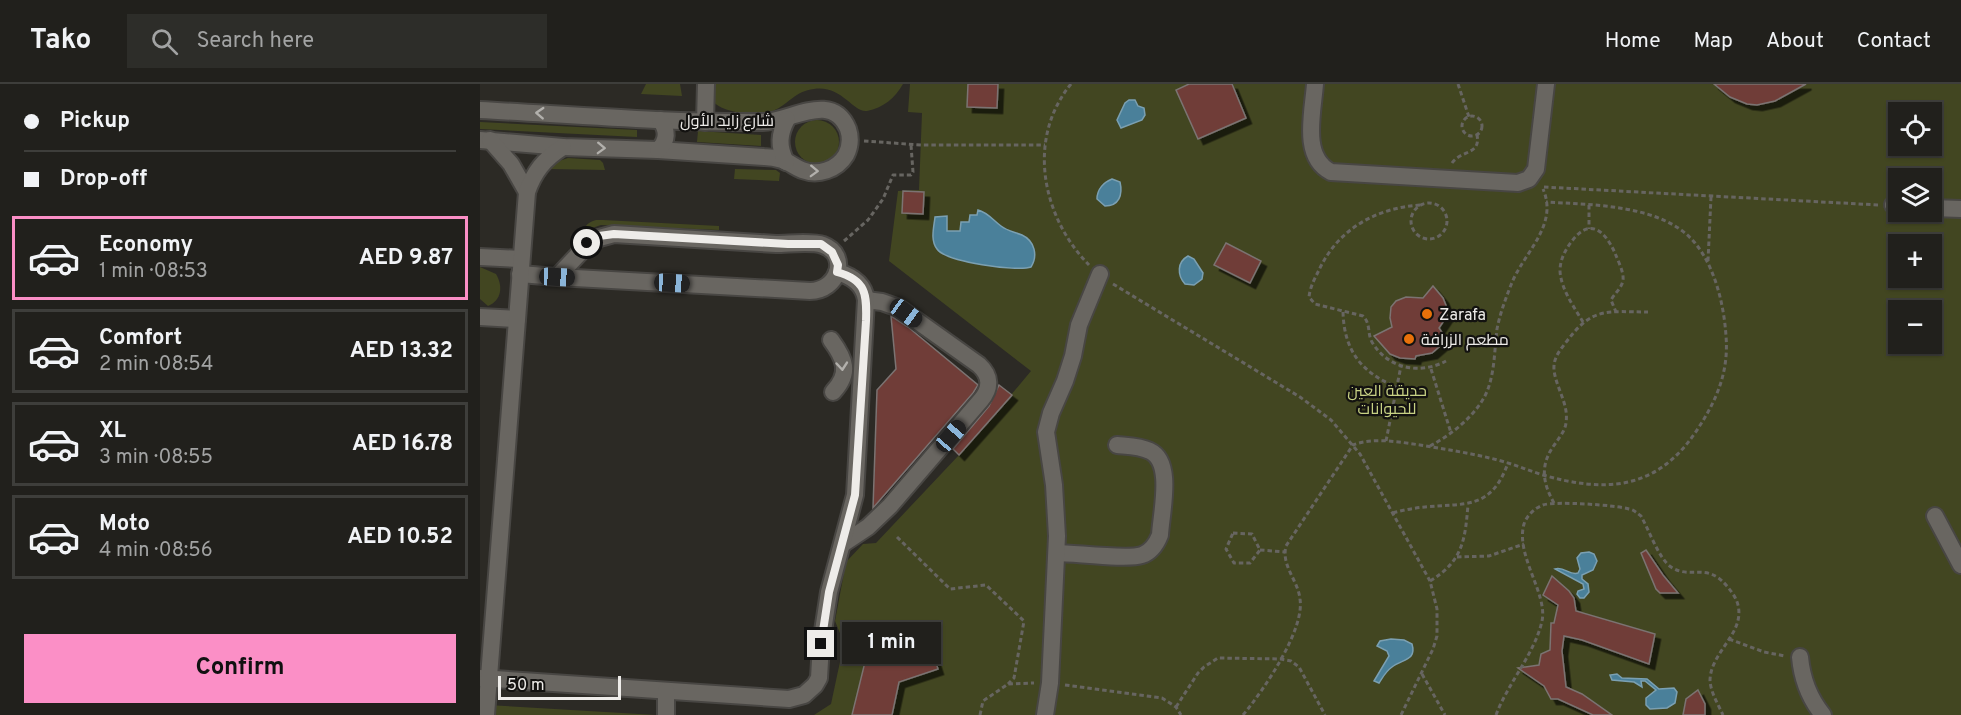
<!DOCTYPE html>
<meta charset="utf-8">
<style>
body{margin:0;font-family:Overpass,Cairo,sans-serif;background:#2d2d29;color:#f1f3f6;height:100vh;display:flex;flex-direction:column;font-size:22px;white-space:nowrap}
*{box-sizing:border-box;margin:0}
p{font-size:20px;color:#a2a3a3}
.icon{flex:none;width:33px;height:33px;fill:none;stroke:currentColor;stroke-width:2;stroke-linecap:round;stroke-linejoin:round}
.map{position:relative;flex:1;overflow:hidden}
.details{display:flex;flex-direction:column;background:#21201c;width:480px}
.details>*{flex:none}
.banner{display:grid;align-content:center;height:132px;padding:0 24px;background:#21201c}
.controls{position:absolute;left:1408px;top:18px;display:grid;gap:12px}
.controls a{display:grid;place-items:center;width:54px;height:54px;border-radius:0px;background:#21201c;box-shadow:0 2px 4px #0004,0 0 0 2px #3e3e3b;font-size:30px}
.scale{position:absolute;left:18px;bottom:15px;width:123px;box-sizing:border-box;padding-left:6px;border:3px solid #eeece9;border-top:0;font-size:16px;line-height:21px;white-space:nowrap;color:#eeece9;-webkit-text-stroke:4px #131210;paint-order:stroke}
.end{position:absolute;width:27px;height:27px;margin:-14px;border:8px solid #eeece9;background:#111;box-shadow:0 0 0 3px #111}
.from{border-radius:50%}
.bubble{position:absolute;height:42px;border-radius:0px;background:#21201c;box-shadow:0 2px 4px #0004,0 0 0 2px #3e3e3b;font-size:20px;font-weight:700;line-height:42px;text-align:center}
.car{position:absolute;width:18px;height:36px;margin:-18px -9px;border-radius:8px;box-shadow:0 0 4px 2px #0007;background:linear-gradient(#222 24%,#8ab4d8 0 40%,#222 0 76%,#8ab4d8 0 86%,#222 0)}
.banner b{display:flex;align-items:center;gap:21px;height:57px;font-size:22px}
.banner b+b{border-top:2px solid #3e3e3b}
.banner i{width:15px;height:15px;background:#f1f3f6}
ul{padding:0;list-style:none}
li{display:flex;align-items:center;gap:18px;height:84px;margin:0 12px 9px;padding:0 12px;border:3px solid #3e3e3b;border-radius:0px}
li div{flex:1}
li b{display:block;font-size:22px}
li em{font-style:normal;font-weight:700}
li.active{border-color:#fb8fc6}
li>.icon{width:54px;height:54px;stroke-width:1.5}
.cta{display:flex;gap:12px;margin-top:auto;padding:12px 24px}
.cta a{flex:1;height:69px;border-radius:0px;background:#fb8fc6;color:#111;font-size:24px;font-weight:700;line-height:69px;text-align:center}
header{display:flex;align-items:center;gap:36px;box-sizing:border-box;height:84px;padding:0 30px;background:#21201c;border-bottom:2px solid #3e3e3b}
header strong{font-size:28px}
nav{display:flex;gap:33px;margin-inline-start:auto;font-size:21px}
.search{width:420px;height:54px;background:#2d2d29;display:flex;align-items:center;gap:15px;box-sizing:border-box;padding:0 21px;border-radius:0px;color:#a2a3a3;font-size:22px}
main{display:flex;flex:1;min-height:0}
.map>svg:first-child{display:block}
</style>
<header>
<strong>Tako</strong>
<div class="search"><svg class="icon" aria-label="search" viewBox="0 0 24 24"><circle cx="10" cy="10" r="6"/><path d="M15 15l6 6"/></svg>Search here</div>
<nav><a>Home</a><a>Map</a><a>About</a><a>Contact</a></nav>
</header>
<main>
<section class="details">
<div class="banner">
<b><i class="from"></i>Pickup</b>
<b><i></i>Drop-off</b>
</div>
<ul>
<li class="active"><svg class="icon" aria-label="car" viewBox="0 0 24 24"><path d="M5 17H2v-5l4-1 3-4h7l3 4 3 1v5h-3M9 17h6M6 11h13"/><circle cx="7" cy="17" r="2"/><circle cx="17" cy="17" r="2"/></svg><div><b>Economy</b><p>1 min · 08:53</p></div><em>AED 9.87</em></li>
<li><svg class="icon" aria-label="car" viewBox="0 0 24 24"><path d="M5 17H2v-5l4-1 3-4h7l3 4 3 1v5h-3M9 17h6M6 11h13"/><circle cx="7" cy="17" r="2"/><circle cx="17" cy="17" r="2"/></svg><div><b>Comfort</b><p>2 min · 08:54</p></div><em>AED 13.32</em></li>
<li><svg class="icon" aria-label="car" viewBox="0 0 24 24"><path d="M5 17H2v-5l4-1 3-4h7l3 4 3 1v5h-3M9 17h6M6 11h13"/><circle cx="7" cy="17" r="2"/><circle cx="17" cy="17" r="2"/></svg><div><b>XL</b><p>3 min · 08:55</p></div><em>AED 16.78</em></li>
<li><svg class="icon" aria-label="car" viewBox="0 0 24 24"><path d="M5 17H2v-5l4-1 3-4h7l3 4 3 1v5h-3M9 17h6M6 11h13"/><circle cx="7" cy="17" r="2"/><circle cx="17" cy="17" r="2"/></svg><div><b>Moto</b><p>4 min · 08:56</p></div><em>AED 10.52</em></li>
</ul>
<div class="cta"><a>Confirm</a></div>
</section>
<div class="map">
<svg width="1481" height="631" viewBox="0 0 1481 631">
<defs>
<filter id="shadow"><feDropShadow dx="5.5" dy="5.5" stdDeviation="0" flood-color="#0009"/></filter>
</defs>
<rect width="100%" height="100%" fill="#2c2a25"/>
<g fill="#424621" fill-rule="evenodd">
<path d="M 166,0 L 200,0 L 202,12 L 161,10 Z"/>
<path d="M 232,0 L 423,0 C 415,14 403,24 387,27 C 373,29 362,1 334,5 C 315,7 309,20 293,27 C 280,33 241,29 233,17 Z"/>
<path d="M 430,0 L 1481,0 L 1481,631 L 334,631 L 351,620 L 364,559 L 355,537 L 366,478 L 383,460 L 396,459 L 496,353 L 551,287 L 409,177 L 418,107 L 439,106 L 442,29 L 428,28 ZM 1419,28 L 1452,28 L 1452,62 L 1419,62 ZM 1419,94 L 1452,94 L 1452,128 L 1419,128 ZM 1419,160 L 1452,160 L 1452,194 L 1419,194 ZM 1419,226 L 1452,226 L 1452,260 L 1419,260 Z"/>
<circle cx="337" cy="58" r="22"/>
<path d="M 0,38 L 157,46 L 157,53 L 0,45 Z"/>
<path d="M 218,47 L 281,51 L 281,62 L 217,58 Z"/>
<path d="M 88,74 L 120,76 L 123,79 L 125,86 L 69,85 L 76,78 Z"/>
<path d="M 255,85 L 296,86 L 300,89 L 299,97 L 254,95 Z"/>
<path d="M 116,136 L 123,136 L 239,142 L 239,146 L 121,141 L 112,144 L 100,156 L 99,152 C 104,144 107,138 116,136 Z"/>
<path d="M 0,183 L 16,190 C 23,202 22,216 8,222 L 0,215 Z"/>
<path d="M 7,621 L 176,631 L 0,631 Z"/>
</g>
<g fill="#4a809a" stroke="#7ba0b2" stroke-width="1.5">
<path d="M 649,16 L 655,16 L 658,22 L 664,24 L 665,31 L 662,36 L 641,44 L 637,36 L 645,19 Z"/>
<path d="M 632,95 L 640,98 C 643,111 639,122 625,122 L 617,115 C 617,105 624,98 632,95 Z"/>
<path d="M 498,126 C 507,128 513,136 521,142 C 527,147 535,148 542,151 C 555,157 558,172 551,183 C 537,188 466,178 457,165 C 450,156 454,143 455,133 L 467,132 L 467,147 L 480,147 L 481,138 L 489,138 L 490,131 L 497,131 Z"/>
<path d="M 708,172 L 714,175 L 723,189 L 722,195 L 714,201 L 705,200 C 697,191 697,178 708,172 Z"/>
<path d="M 1109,468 L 1114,470 L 1117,477 L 1113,486 L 1102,491 L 1102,495 L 1108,500 L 1109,508 L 1104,514 L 1100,514 L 1097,510 L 1098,507 L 1104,505 L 1103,500 L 1075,485 C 1084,482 1090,492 1098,489 L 1100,485 L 1097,474 L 1101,469 Z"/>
<path d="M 911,555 L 924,556 L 932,560 C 937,577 922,575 912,583 C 906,587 903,593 899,599 L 894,597 L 909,572 L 907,567 L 897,562 L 900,557 Z"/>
<path d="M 1137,590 L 1142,594 L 1167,595 L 1179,605 L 1194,604 L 1197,608 L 1195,619 L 1187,624 L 1170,625 L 1166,621 L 1166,614 L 1176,606 L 1165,597 L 1161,597 L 1162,603 L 1154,598 L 1132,596 L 1130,591 Z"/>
</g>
<g fill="#6f3e37" stroke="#7b7372" stroke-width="1.5" filter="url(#shadow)">
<path d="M 488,0 L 518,0 L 517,24 L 487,23 Z"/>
<path d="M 709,0 L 752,0 L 766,34 L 718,55 L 696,6 Z"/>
<path d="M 1234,0 L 1326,0 L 1295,17 L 1277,21 L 1267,20 L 1250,13 Z"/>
<path d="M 423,107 L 444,108 L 443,130 L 422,129 Z"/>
<path d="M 746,159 L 781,177 L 770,199 L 734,181 Z"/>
<path d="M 953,202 L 963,214 L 967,224 L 967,232 L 959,244 L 967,256 L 952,269 L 936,272 L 935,275 L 920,274 L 910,270 L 894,252 L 912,243 L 910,234 L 911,223 L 916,217 L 926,213 L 943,214 Z"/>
<path d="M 411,232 L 428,243 L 498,301 L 493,309 L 393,424 L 397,306 L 416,285 Z"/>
<path d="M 519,301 L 532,311 L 479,371 L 473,365 L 509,322 Z"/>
<path d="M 1166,466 L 1183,491 L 1198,509 L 1180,509 L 1176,505 L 1161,469 Z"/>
<path d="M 1072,492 L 1089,507 L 1094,514 L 1096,527 L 1175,550 L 1169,580 L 1102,556 L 1084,552 L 1082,567 L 1086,603 L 1102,610 L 1132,631 L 1113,631 L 1078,615 L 1071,615 L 1064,602 L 1038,584 L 1059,581 L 1061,570 L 1070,566 L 1071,539 L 1074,539 L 1078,521 L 1063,511 Z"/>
<path d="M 448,554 L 458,585 L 419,598 L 412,631 L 372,631 L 385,578 L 392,570 L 410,566 Z"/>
<path d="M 1218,606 L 1225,620 L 1225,631 L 1203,631 L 1206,615 Z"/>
</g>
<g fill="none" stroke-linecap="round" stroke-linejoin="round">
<g stroke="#484643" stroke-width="20">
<g id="minor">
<path d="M 835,0 C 833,28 821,73 851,88 L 1038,99 L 1049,95 L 1056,85 L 1066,0"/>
<path d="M 0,26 C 94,31 188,39 283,38 C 310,38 352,6 368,45 C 371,54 370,63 366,71 C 357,86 338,92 322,86 C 315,83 309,78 302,76 C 296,74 290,73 284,73 L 178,66 L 83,63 L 0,56"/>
<path d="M 225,38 L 226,0"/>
<path d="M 10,56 L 31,80 L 47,108"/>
<path d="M 178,66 C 188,57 188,46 180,36"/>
<path d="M 306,78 C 298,62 299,50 307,35"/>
<path d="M 1413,121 L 1419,122"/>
<path d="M 1452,124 L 1481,125"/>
<path d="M 0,173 L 41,175"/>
<path d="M 40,190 L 77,193 L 330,207 C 358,207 370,171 343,161 C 332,157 309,160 296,160 C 242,157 188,153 134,150 L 112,156 L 77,193"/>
<path d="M 0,233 L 37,235"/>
<path d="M 351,256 C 365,275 371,289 353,308"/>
<path d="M 1455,432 L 1481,481"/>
<path d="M 364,459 L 388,443 L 410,422 L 501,316 C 511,304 511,292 499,281 L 419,224 L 402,218 L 386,216"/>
<path d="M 577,469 C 595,469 647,476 662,471 C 671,468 676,461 680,451 C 681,429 694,378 670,367 C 660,362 647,362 637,361"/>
<path d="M 1320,573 C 1322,595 1329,614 1343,631"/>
<path d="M 0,594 L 309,615 L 324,611 L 335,601 L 339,594 L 341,560 L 349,508 L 375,411 L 386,216 C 384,200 372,192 357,188"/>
<path d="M 186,607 L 186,631"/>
<path d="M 6,631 L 47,108 C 54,88 64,75 83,63"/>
<path d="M 565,631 L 570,599 L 577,452 L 574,401 L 566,348 L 571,329 L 585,297 L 593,272 L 599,241 L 620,190"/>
</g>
</g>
<g stroke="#676561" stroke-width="3" stroke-dasharray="4.5 3" stroke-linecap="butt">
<path d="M 591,0 C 546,55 562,133 609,181"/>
<path d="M 978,0 L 989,33"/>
<circle cx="992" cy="42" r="10"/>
<path d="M 384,57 L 441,61 L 565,61"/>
<path d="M 972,79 C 981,66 1001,71 997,51"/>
<path d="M 1064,103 L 1399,121"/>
<circle cx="949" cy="137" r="18"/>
<path d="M 940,121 C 896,124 858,145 839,186 C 835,194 830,203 829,213 L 835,220 L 883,232 C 891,240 887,249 892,258 C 908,285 940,291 966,277"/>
<path d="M 1109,121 L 1109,145"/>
<path d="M 364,157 L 388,136 L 403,115 L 413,91 L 431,91 L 433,88 L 431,61"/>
<path d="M 1228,177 L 1231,113"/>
<path d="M 633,200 L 820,313 L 851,336 L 880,370 L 950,497 L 957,525 L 957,552 L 953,565 L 921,631"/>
<path d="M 863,228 C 864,266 881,289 917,303"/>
<path d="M 1103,238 C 1094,223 1081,205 1080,187 C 1080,176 1085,166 1092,157 C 1110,133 1125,147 1135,169 C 1138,177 1144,188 1143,196 C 1142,204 1134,210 1131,216 L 1136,228"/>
<path d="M 951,285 L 971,349"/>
<path d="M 906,357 L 921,282"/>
<path d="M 950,362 C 969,352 990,336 1002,317 C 1015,297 1014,269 1017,245 C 1020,230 1025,216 1031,201 C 1043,169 1079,142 1063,105"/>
<path d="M 1074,419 C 1062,398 1060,380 1075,360 C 1079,354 1085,347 1086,339 C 1089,320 1076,304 1074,286 C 1073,274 1080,266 1087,257 C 1113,222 1128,228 1168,228"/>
<path d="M 913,429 C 923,426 934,424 945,423 C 986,419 1011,426 1028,379"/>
<path d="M 753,449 L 772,450 L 780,466 L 770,479 L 754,479 L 746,465 Z"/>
<path d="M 417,453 L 470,505 L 506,501 L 544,537 L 534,594 L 528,600"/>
<path d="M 780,466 L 805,468"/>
<path d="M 977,473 L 1009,472 L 1044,460"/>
<path d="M 950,497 C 983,477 985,456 988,421"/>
<path d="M 1249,555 L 1284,568 L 1305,572"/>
<path d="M 942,590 L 965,631"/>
<path d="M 585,601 L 682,614 L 696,623 L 701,631"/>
<path d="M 696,623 L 718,589 L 724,583 L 738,574 L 801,575 L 811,577 L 819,583 L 845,631"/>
<path d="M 500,631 L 503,617 L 528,600 L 554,599"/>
<path d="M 763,631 C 783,607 825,546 820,515 C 818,496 801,482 806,462 L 873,361 C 894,353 919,358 940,361 C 969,366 997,370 1025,378 C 1038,382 1050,387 1063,391 C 1125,409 1176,406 1215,349 C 1236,318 1249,289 1246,252 C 1244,221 1235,183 1215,159 C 1183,120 1112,121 1066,118"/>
<path d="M 1016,631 C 1028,599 1055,569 1062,537 C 1068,510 1035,471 1044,440 C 1047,431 1055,424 1063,421 C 1074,417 1137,421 1149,425 C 1154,426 1157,429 1161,432 C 1169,446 1179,475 1191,483 C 1211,496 1226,478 1246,501 C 1251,507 1256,513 1258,521 C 1265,550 1230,568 1230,597 C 1231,609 1238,620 1243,631"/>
</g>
<use href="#minor" stroke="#696661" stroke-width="16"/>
</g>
<defs><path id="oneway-chevron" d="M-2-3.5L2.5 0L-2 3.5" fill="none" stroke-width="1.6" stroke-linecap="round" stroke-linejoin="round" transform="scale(1.5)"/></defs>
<g stroke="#b2b0ac">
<use href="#oneway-chevron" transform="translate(60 29) rotate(-177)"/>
<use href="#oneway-chevron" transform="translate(121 64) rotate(2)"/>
<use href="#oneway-chevron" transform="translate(334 87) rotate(2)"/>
<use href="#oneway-chevron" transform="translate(362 282) rotate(85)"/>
</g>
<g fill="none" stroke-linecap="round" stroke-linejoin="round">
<path stroke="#eeece9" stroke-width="8" d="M 107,159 L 119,152 L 134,150 L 308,160 L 341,160 L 352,168 L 358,181 L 357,188 C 386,196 387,210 386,237 L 375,411 L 349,508 L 341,560"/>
</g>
<g fill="#e8710a" stroke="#131210" stroke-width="2">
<circle cx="947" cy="230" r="6"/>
<circle cx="929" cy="255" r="6"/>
</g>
<g text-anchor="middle" stroke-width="4.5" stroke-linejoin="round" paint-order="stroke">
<g font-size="16" fill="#eeece9" stroke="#131210">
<text x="247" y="42">شارع زايد الأول</text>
</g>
<g font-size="16" fill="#eeece9" stroke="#131210" text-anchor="start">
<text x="959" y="236">Zarafa</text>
<text x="941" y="261">مطعم الزرافة</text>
</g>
<g font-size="16" fill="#c8d284" stroke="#131210">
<text x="907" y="312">حديقة العين<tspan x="907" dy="18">للحيوانات</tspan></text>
</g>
</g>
</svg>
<div class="controls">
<a><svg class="icon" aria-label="locate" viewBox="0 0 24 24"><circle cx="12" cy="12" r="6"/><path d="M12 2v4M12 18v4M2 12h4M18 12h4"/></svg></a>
<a><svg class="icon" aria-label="layers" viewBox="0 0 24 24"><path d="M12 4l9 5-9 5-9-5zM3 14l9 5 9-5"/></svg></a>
<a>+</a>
<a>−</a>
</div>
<div class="scale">50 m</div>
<i class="end from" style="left:107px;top:159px"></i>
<i class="end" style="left:341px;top:560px"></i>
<div class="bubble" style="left:362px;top:538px;width:99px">1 min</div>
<i class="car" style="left:77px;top:193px;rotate:93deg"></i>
<i class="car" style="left:192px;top:199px;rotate:93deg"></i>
<i class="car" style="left:426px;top:229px;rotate:126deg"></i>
<i class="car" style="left:471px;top:352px;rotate:41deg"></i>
</div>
</main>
